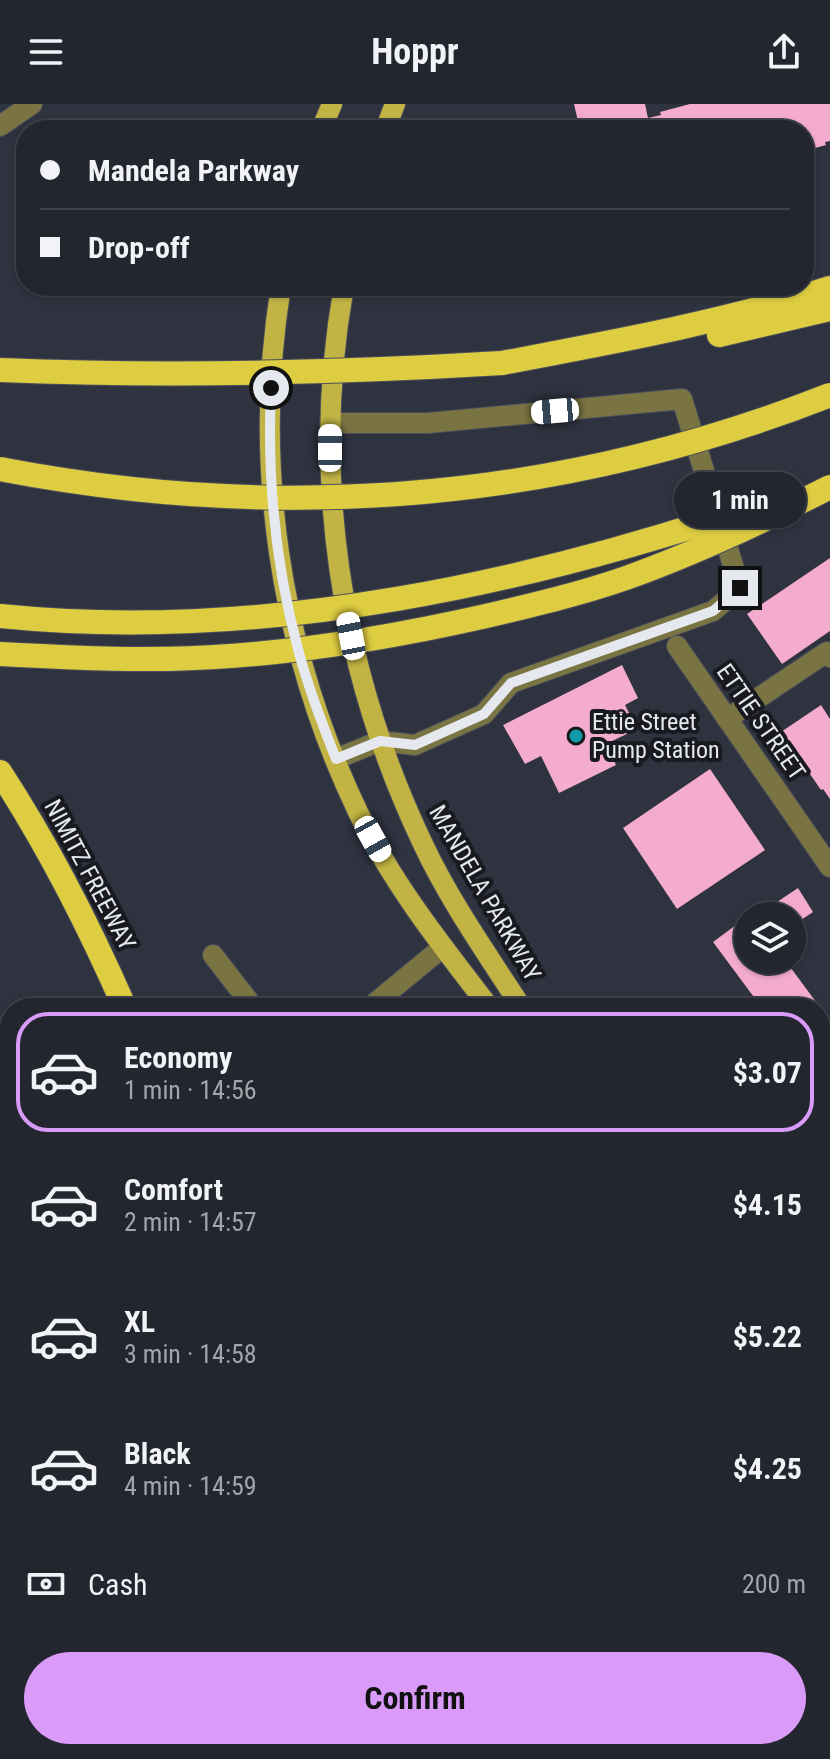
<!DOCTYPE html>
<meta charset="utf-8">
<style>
body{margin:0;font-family:"Roboto Condensed",sans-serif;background:#2f323b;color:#f1f3f6;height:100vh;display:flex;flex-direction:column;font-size:30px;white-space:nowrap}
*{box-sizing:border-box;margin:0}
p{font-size:26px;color:#a3a5aa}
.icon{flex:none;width:44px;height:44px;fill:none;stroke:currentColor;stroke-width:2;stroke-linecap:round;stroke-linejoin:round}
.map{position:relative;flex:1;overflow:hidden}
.side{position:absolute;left:0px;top:894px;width:830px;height:762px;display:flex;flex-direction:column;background:#23262f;border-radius:32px 32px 0 0;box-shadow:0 2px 6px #0004,0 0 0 2px #40434b}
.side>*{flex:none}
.top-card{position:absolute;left:16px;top:16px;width:798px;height:176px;border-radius:32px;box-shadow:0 2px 6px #0004,0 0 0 2px #40434b;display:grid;align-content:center;height:176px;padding:0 24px;background:#23262f}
.fabs{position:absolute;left:734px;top:798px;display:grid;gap:16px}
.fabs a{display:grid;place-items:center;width:72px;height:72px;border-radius:50%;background:#23262f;box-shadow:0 2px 6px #0004,0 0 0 2px #40434b;font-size:40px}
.end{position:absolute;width:36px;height:36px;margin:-18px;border:10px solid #e6e8f0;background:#111;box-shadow:0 0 0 4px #111}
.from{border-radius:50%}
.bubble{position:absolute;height:56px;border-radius:28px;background:#23262f;box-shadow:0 2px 6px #0004,0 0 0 2px #40434b;font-size:26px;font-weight:700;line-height:56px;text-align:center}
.car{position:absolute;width:24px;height:48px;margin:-24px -12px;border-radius:10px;box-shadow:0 0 6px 2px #0007;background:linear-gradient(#fff 24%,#345 0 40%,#fff 0 76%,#345 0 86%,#fff 0)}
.top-card b{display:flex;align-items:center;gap:28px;height:76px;font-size:30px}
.top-card b+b{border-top:2px solid #40434b}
.top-card i{width:20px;height:20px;background:#f1f3f6}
ul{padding:14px 0 0;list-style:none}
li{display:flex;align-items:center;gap:24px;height:120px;margin:0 16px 12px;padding:0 8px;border:4px solid transparent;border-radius:32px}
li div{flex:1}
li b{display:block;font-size:30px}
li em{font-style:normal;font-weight:700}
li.selected{border-color:#d99af8}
li>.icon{width:72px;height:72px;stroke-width:1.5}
.pay{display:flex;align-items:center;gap:20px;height:88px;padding:0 24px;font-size:30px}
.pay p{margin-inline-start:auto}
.cta{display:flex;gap:16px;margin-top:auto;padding:16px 24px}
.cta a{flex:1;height:92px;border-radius:48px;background:#d99af8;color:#111;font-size:32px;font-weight:700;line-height:92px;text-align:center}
header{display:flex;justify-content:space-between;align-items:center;height:104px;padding:0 24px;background:#23262f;font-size:36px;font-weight:700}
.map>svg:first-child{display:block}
</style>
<header><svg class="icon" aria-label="menu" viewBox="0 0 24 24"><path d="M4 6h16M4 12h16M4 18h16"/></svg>Hoppr<svg class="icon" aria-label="share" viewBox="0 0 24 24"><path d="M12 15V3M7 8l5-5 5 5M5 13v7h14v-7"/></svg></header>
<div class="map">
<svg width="830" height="1655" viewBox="0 0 830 1655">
<rect width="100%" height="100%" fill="#2f323f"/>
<g fill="#f3abce">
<path d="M 574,0 L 645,0 L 648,14 L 661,11 L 660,8 L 690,0 L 830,0 L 830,37 L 825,38 L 826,41 L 804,47 L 804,26 L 580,26 Z"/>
<path d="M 830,454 L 830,527 L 782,560 L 747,510 Z"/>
<path d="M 622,561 L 638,594 L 625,601 L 637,625 L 606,640 L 616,661 L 559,689 L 541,652 L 525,660 L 503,621 Z"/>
<path d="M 821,601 L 830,615 L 830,695 L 823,685 L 821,686 L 781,628 Z"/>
<path d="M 710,665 L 765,746 L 677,805 L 623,724 Z"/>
<path d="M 798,784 L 813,808 L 792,822 L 792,812 L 765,812 L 762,808 Z"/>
<path d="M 744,815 L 748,821 L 748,856 L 774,856 L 781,865 L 788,860 L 830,917 L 830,997 L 820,984 L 820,904 L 762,904 L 713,838 Z"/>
<path d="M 820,1522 L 830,1536 L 830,1541 L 820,1548 Z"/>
</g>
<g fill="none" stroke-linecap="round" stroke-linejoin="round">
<g stroke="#4c4f5b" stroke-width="22">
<g id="minor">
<path d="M 0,22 L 32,0"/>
<path d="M 330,319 L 428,319 L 682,295 L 740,484 L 713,507 L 511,579 L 484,610 L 415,641 L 380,637 L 336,655"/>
<path d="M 677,542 L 830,763"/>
<path d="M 727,615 L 827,548 L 830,553"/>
<path d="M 213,851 L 254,904"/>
<path d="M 369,904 L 443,843"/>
<path d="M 0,983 L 10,999"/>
<path d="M 820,1060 L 830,1053"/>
<path d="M 470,1646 L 476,1655"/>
</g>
</g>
<g stroke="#4c4f5b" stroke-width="22">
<g id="major">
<path d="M 321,26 L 332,0"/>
<path d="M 385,26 L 395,0"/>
<path d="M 281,182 C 252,361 280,545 358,708 C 392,779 442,842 490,904"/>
<path d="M 344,182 C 310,371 340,565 422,738 C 449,796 487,850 522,904"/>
<path d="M 820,1280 L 830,1290"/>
<path d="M 820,1299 L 830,1314"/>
</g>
</g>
<g stroke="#4c4f5b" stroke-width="26">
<g id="highway">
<path d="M 719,231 L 830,205"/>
<path d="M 502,259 C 613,238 723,218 830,184"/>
<path d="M 0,668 C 49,743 89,822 125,904"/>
<path d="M 0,1119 L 10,1139"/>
<path d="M 139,1646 L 139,1655"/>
<path d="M 89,1655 L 90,1646"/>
<path d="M 232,1655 L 232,1646"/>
</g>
</g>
<use href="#minor" stroke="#7a7443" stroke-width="20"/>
<use href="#major" stroke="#c2b444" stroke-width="20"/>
<use href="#highway" stroke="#decd41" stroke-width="24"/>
<g stroke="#4c4f5b" stroke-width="26" stroke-linecap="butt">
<g id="highway-bridge">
<path d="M 0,266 C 168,273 335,269 502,259"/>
<path d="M 0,365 C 285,420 560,397 830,291"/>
<path d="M 0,512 C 263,539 535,479 782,393"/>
<path d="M 0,550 C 76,554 153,558 230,552 C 316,546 402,531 486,512 C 533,501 580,490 626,474 C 696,449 764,417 830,383"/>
</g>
</g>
<use href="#highway-bridge" stroke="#decd41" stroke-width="24"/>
</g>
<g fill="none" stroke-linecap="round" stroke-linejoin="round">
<path stroke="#e6e8f0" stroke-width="10" d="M 271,284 C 267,372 275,460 298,545 C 308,583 322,619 336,655 L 380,637 L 415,641 L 484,610 L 511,579 L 713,507 L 740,484"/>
</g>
<circle fill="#0f9aa8" stroke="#191a20" stroke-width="3" cx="576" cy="632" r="8"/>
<g text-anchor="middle" stroke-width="8" stroke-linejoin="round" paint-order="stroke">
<g font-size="24" fill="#e6e8f0" stroke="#191a20" text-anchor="start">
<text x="592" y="626">Ettie Street<tspan x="592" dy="28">Pump Station</tspan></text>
</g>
<g font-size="24" fill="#e6e8f0" stroke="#191a20">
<text transform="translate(761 618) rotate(55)" y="8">ETTIE STREET</text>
<text transform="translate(90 771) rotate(62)" y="8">NIMITZ FREEWAY</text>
<text transform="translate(485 789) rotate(60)" y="8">MANDELA PARKWAY</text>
</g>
</g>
</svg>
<div class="fabs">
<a><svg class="icon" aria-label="layers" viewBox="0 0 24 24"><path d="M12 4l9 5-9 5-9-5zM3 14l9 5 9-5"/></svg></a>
</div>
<i class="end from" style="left:271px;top:284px"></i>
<i class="end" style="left:740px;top:484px"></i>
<div class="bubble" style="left:674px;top:368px;width:132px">1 min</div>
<i class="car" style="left:555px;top:307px;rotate:265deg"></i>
<i class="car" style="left:330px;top:344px;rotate:0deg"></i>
<i class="car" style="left:351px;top:532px;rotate:349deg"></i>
<i class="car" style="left:373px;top:735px;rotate:151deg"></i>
<div class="top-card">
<b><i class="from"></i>Mandela Parkway</b>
<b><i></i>Drop-off</b>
</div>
<section class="side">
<ul>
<li class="selected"><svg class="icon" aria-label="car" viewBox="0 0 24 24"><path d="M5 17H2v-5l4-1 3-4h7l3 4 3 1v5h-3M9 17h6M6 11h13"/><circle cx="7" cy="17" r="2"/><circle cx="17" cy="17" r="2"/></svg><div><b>Economy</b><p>1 min · 14:56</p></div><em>$3.07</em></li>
<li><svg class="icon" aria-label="car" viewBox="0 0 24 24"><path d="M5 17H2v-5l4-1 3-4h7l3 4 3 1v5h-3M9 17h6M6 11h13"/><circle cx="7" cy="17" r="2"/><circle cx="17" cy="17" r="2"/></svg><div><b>Comfort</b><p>2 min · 14:57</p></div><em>$4.15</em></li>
<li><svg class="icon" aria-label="car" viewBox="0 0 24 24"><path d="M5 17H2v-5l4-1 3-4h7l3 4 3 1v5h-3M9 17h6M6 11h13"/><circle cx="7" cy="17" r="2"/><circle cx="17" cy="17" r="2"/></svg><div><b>XL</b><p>3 min · 14:58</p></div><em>$5.22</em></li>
<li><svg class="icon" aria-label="car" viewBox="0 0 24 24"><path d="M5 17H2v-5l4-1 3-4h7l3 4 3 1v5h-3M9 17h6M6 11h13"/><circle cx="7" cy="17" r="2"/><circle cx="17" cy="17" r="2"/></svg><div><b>Black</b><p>4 min · 14:59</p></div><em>$4.25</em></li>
</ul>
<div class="pay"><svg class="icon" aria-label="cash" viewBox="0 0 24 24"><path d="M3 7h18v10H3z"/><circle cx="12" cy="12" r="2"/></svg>Cash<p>200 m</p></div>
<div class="cta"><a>Confirm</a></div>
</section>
</div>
